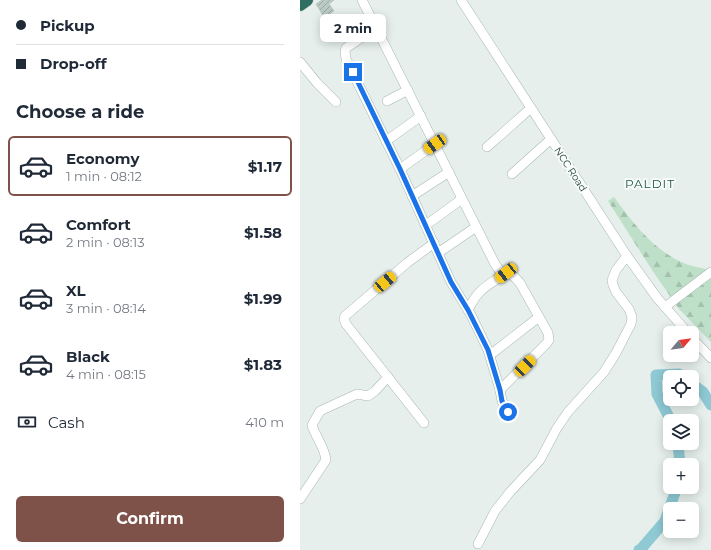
<!DOCTYPE html>
<meta charset="utf-8">
<style>
body{margin:0;font-family:Montserrat,sans-serif;background:#f6f6f7;color:#1f2937;height:100vh;display:flex;flex-direction:column;font-size:15px;white-space:nowrap}
*{box-sizing:border-box;margin:0}
p{font-size:13px;color:#747a83}
.icon{flex:none;width:22px;height:22px;fill:none;stroke:currentColor;stroke-width:2;stroke-linecap:round;stroke-linejoin:round}
.map{position:relative;flex:1;overflow:hidden}
.sheet{display:flex;flex-direction:column;background:#fff;width:300px}
.sheet>*{flex:none}
.top-card{display:grid;align-content:center;height:88px;padding:0 16px;background:#fff}
.needle{width:26px;rotate:61deg}
.buttons{position:absolute;left:363px;top:326px;display:grid;gap:8px}
.buttons a{display:grid;place-items:center;width:36px;height:36px;border-radius:6px;background:#fff;box-shadow:0 2px 10px #0003;font-size:20px}
.end{position:absolute;width:18px;height:18px;margin:-9px;border:5px solid #1a73e8;background:#fff;box-shadow:0 0 0 2px #fff}
.from{border-radius:50%}
.bubble{position:absolute;height:28px;border-radius:6px;background:#fff;box-shadow:0 2px 10px #0003;font-size:13px;font-weight:700;line-height:28px;text-align:center}
.car{position:absolute;width:12px;height:24px;margin:-12px -6px;border-radius:5px;box-shadow:0 0 3px 1px #0007;background:linear-gradient(#f5c518 24%,#345 0 40%,#f5c518 0 76%,#345 0 86%,#f5c518 0)}
.top-card b{display:flex;align-items:center;gap:14px;height:38px;font-size:15px}
.top-card b+b{border-top:1px solid #e0e1e3}
.top-card i{width:10px;height:10px;background:#1f2937}
ul{padding:0;list-style:none}
li{display:flex;align-items:center;gap:12px;height:60px;margin:0 8px 6px;padding:0 8px;border:2px solid transparent;border-radius:6px}
li div{flex:1}
li b{display:block;font-size:15px}
li em{font-style:normal;font-weight:700}
li.active{border-color:#7f5249}
li>.icon{width:36px;height:36px;stroke-width:1.5}
h2{padding:0 16px;font-size:18px;line-height:48px}
.pay{display:flex;align-items:center;gap:10px;height:44px;padding:0 16px;font-size:15px}
.pay p{margin-inline-start:auto}
.primary-button{display:flex;gap:8px;margin-top:auto;padding:8px 16px}
.primary-button a{flex:1;height:46px;border-radius:6px;background:#7f5249;color:#fff;font-size:16px;font-weight:700;line-height:46px;text-align:center}
main{display:flex;flex:1;min-height:0}
.map>svg:first-child{display:block}
</style>
<main>
<section class="sheet">
<div class="top-card">
<b><i class="from"></i>Pickup</b>
<b><i></i>Drop-off</b>
</div>
<h2>Choose a ride</h2>
<ul>
<li class="active"><svg class="icon" aria-label="car" viewBox="0 0 24 24"><path d="M5 17H2v-5l4-1 3-4h7l3 4 3 1v5h-3M9 17h6M6 11h13"/><circle cx="7" cy="17" r="2"/><circle cx="17" cy="17" r="2"/></svg><div><b>Economy</b><p>1 min · 08:12</p></div><em>$1.17</em></li>
<li><svg class="icon" aria-label="car" viewBox="0 0 24 24"><path d="M5 17H2v-5l4-1 3-4h7l3 4 3 1v5h-3M9 17h6M6 11h13"/><circle cx="7" cy="17" r="2"/><circle cx="17" cy="17" r="2"/></svg><div><b>Comfort</b><p>2 min · 08:13</p></div><em>$1.58</em></li>
<li><svg class="icon" aria-label="car" viewBox="0 0 24 24"><path d="M5 17H2v-5l4-1 3-4h7l3 4 3 1v5h-3M9 17h6M6 11h13"/><circle cx="7" cy="17" r="2"/><circle cx="17" cy="17" r="2"/></svg><div><b>XL</b><p>3 min · 08:14</p></div><em>$1.99</em></li>
<li><svg class="icon" aria-label="car" viewBox="0 0 24 24"><path d="M5 17H2v-5l4-1 3-4h7l3 4 3 1v5h-3M9 17h6M6 11h13"/><circle cx="7" cy="17" r="2"/><circle cx="17" cy="17" r="2"/></svg><div><b>Black</b><p>4 min · 08:15</p></div><em>$1.83</em></li>
</ul>
<div class="pay"><svg class="icon" aria-label="cash" viewBox="0 0 24 24"><path d="M3 7h18v10H3z"/><circle cx="12" cy="12" r="2"/></svg>Cash<p>410 m</p></div>
<div class="primary-button"><a>Confirm</a></div>
</section>
<div class="map">
<svg width="411" height="550" viewBox="0 0 411 550">
<defs>
<pattern id="forest-firs" width="22" height="20" patternUnits="userSpaceOnUse"><rect width="22" height="20" fill="#bfe0c8"/><path d="M5 1l3.5 6h-7zM16 11l3.5 6h-7z" fill="#a4c1ad"/></pattern>
<pattern id="building-hatch" width="6" height="6" patternUnits="userSpaceOnUse"><rect width="6" height="6" fill="#bbcac4"/><path d="M-1 1l2-2M0 6l6-6M5 7l2-2" fill="none" stroke="#98a6a0"/></pattern>
</defs>
<rect width="100%" height="100%" fill="#e6efeb"/>
<path fill="url(#forest-firs)" d="M 314,197 C 332,222 352,248 381,262 C 390,266 401,268 411,270 L 411,342 L 379,309 L 352,270 L 308,201 Z"/>
<g fill="none" stroke-linecap="round" stroke-linejoin="round">
<g stroke="#8ec9d4" stroke-width="11">
<path d="M 392,384 L 403,392 L 411,405"/>
<path d="M 371,421 L 357,394 L 356,375 L 379,374 L 384,377"/>
<path d="M 378,443 L 380,465"/>
<path d="M 339,550 L 341,549 L 365,521 L 377,487"/>
</g>
</g>
<path fill="url(#building-hatch)" stroke="#b8c9c2" d="M 22,0 L 34,0 L 29,4 L 34,11 L 24,17 L 16,4 Z"/>
<g fill="none" stroke-linecap="round" stroke-linejoin="round">
<g stroke="#a8b8b2" stroke-width="10">
<g id="minor">
<path d="M 62,0 L 195,264 C 202,275 201,270 210,274 C 215,276 217,280 220,283 L 248,333 L 249,340 L 246,344 L 200,390"/>
<path d="M 161,0 L 327,256 L 358,299 L 388,333"/>
<path d="M 76,28 L 46,48 L 45,51 L 46,59 L 100,169 L 151,282 L 171,315 L 188,350 L 200,390 L 202,401 L 208,412"/>
<path d="M 0,62 L 17,83 L 36,102"/>
<path d="M 87,101 L 108,90"/>
<path d="M 86,141 L 121,116"/>
<path d="M 187,147 L 231,108"/>
<path d="M 100,169 L 135,144"/>
<path d="M 212,174 L 251,139"/>
<path d="M 112,196 L 149,172"/>
<path d="M 126,225 L 162,199"/>
<path d="M 138,253 L 176,227"/>
<path d="M 365,307 L 411,272"/>
<path d="M 168,310 C 171,305 174,298 178,294 C 185,285 197,280 206,273"/>
<path d="M 392,338 L 411,358"/>
<path d="M 190,355 L 239,317"/>
<path d="M 124,423 L 46,324 L 44,319 L 45,316 L 107,263 L 134,243"/>
<path d="M 0,499 L 26,460 C 25,448 15,436 12,425 L 20,411 L 57,394 L 68,396 L 75,391 L 88,377"/>
<path d="M 178,544 L 195,511 L 210,492 L 240,460 L 257,428 L 268,412 L 304,372 L 316,353 L 331,324 L 332,317 L 329,309 L 316,292 L 313,285 L 312,280 L 316,270 L 327,256"/>
</g>
</g>
<g stroke="#c2cac8" stroke-width="13">
<path id="highway" d="M 0,5 L 7,0"/>
</g>
<use href="#minor" stroke="#fff" stroke-width="9"/>
<use href="#highway" stroke="#2f6f62" stroke-width="12"/>
</g>
<g fill="none" stroke-linecap="round" stroke-linejoin="round">
<path stroke="#1a73e8" stroke-width="5" d="M 53,72 L 100,169 L 151,282 L 168,310 L 188,350 L 200,390 L 202,401 L 208,412"/>
</g>
<g text-anchor="middle" stroke-width="4" stroke-linejoin="round" paint-order="stroke">
<g font-size="10" fill="#24423a" stroke="#f7fbf9">
<text transform="translate(271 169) rotate(57)" y="4">NCC Road</text>
</g>
<g font-size="12" letter-spacing="1" fill="#1f5548" stroke="#f7fbf9">
<text x="350" y="188">PALDIT</text>
</g>
</g>
</svg>
<div class="buttons">
<a><svg class="needle" viewBox="-14 -14 28 28"><path d="M0-13l5 13h-10z" fill="#e53935"/><path d="M0 13l5-13h-10z" fill="#747a83"/></svg></a>
<a><svg class="icon" aria-label="locate" viewBox="0 0 24 24"><circle cx="12" cy="12" r="6"/><path d="M12 2v4M12 18v4M2 12h4M18 12h4"/></svg></a>
<a><svg class="icon" aria-label="layers" viewBox="0 0 24 24"><path d="M12 4l9 5-9 5-9-5zM3 14l9 5 9-5"/></svg></a>
<a>+</a>
<a>−</a>
</div>
<i class="end from" style="left:208px;top:412px"></i>
<i class="end" style="left:53px;top:72px"></i>
<div class="bubble" style="left:20px;top:14px;width:66px">2 min</div>
<i class="car" style="left:135px;top:144px;rotate:235deg"></i>
<i class="car" style="left:206px;top:273px;rotate:232deg"></i>
<i class="car" style="left:85px;top:282px;rotate:50deg"></i>
<i class="car" style="left:225px;top:366px;rotate:45deg"></i>
</div>
</main>
